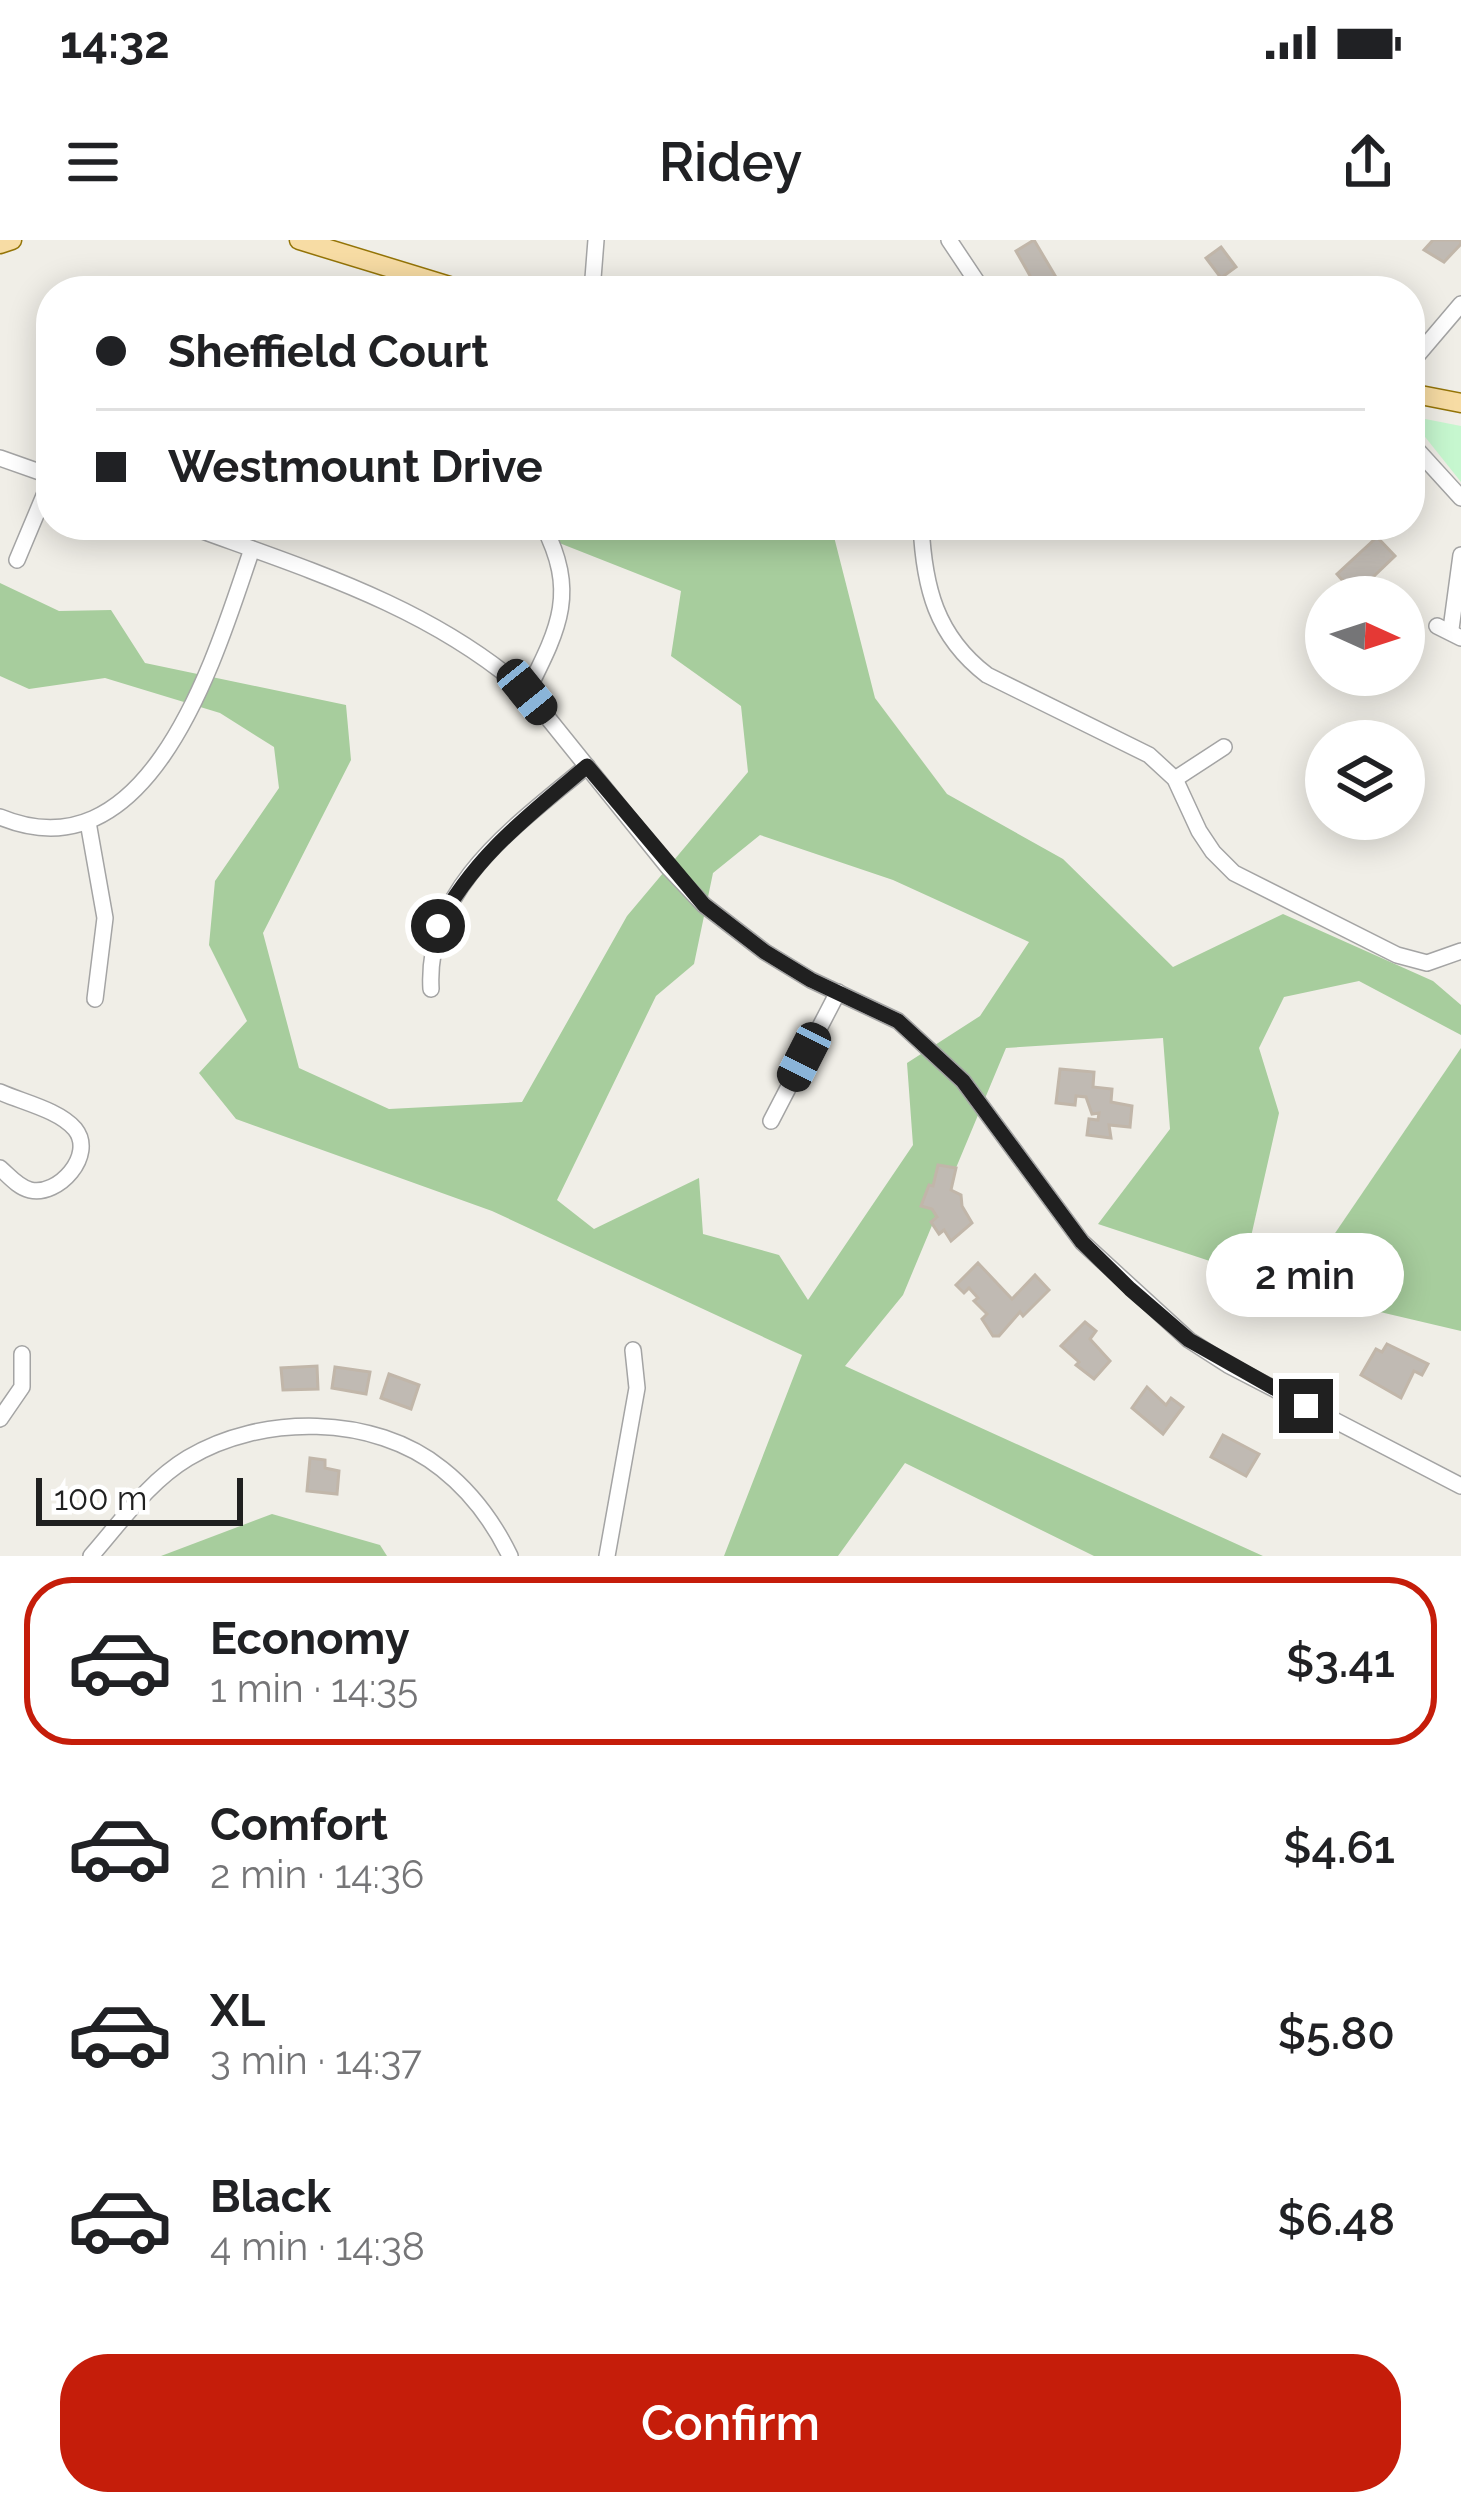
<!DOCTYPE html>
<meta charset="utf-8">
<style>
body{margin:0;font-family:Raleway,sans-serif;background:#f2f2f2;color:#202124;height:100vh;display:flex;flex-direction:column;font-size:45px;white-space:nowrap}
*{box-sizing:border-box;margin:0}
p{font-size:39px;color:#757577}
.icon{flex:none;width:66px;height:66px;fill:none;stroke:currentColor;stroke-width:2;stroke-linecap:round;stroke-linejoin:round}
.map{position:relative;height:1316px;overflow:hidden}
.side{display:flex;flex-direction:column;background:#fff;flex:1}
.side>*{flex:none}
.guide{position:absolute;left:36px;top:36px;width:1389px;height:264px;border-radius:48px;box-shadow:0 6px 30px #0003;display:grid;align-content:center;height:264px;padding:0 60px;background:#fff}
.needle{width:78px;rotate:93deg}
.fabs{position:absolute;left:1305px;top:336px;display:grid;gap:24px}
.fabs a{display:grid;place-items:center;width:120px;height:120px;border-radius:50%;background:#fff;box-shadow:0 6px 30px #0003;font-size:60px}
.scale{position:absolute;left:36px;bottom:30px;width:207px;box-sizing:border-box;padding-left:12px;border:6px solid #202020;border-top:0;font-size:33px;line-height:42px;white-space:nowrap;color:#202020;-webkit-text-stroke:9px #fff;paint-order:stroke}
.end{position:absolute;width:54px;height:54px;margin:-27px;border:15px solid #202020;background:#fff;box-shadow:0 0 0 6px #fff}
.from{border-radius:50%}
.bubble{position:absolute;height:84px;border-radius:42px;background:#fff;box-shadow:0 6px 30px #0003;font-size:39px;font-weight:600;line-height:84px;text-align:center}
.car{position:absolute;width:36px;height:72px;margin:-36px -18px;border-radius:15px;box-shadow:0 0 9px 3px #0007;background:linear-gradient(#222 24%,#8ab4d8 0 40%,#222 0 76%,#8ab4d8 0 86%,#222 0)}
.guide b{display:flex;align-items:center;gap:42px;height:114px;font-size:45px}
.guide b+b{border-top:3px solid #e0e0e0}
.guide i{width:30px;height:30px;background:#202124}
ul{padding:21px 0 0;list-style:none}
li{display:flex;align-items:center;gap:36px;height:168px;margin:0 24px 18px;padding:0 36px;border:6px solid transparent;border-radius:48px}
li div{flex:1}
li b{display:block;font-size:45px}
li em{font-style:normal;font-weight:600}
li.active{border-color:#c51d0a}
li>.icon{width:108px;height:108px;stroke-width:1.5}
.action{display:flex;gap:24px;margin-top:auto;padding:24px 60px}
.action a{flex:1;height:138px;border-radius:48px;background:#c51d0a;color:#fff;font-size:48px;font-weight:600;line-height:138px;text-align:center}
.status{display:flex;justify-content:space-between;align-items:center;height:84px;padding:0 60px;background:#fff;direction:ltr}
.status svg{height:33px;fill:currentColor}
header{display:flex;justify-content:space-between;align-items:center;height:156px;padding:0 60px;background:#fff;font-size:54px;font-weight:600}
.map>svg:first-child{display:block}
</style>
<div class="status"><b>14:32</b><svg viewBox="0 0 49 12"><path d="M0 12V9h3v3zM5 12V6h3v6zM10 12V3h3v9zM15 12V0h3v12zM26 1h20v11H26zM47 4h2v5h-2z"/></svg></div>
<header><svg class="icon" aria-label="menu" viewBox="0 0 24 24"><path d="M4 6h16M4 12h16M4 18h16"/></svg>Ridey<svg class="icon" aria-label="share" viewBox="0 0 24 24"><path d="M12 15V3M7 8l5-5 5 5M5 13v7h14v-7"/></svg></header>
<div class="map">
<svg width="1461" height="1316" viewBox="0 0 1461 1316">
<rect width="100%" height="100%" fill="#f0eee7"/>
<g fill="#a7cd9d" fill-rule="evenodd">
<path d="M 504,285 L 831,285 L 875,458 L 947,554 L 1063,619 L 1173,727 L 1283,674 L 1433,741 L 1461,765 L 1461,795 L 1359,741 L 1284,757 L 1259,808 L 1279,873 L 1243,1032 L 1098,984 L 1170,889 L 1163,798 L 1006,808 L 903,1055 L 845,1126 L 1263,1316 L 1094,1316 L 905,1223 L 838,1316 L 724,1316 L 802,1115 L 492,971 L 236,879 L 199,833 L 247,781 L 209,705 L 215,641 L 279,548 L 274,507 L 220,473 L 105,438 L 29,449 L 0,436 L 0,343 L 59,371 L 111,370 L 145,423 L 346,465 L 351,520 L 263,693 L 299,828 L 389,869 L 522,862 L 627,676 L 748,532 L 741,466 L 671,416 L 681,351 L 539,295 ZM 760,595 L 893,640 L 1029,702 L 980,776 L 907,823 L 913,905 L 808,1060 L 779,1015 L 703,994 L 699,938 L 594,989 L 557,960 L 656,756 L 694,724 L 713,633 Z"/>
<path d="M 1461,808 L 1461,1091 L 1295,1052 Z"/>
<path d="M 272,1274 L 380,1305 L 387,1316 L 161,1316 Z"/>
</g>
<path fill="#c6f7cf" d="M 1410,176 L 1461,186 L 1461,242 L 1410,178 Z"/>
<g fill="#c0bab3" stroke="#c1b6a9" stroke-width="3">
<path d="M 1034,0 L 1057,39 L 1038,50 L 1016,11 Z"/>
<path d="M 1433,0 L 1461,0 L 1461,4 L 1444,22 L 1424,10 Z"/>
<path d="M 1221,7 L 1236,27 L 1221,38 L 1206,18 Z"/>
<path d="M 1377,297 L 1395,316 L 1372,338 L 1377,344 L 1363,357 L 1357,357 L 1337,334 Z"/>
<path d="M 1060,829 L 1094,832 L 1093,847 L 1112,849 L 1111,862 L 1132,866 L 1130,887 L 1109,885 L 1111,898 L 1087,895 L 1089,879 L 1098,880 L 1099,873 L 1092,874 L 1086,857 L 1076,856 L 1075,865 L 1056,863 Z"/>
<path d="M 938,925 L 956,928 L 951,950 L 961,955 L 962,966 L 972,983 L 951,1001 L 944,990 L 939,994 L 931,982 L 937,977 L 932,969 L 921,966 L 929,945 L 933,946 Z"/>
<path d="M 978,1023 L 1012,1059 L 1035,1035 L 1049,1050 L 1023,1076 L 1020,1072 L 999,1096 L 993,1096 L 982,1079 L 987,1074 L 974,1061 L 978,1058 L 969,1048 L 964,1053 L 956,1045 Z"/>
<path d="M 1085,1082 L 1096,1091 L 1090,1099 L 1110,1121 L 1094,1139 L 1076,1125 L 1079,1122 L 1061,1106 Z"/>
<path d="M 1387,1104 L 1428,1124 L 1422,1135 L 1414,1131 L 1401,1158 L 1361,1135 L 1376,1109 L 1382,1112 Z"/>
<path d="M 317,1126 L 318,1149 L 283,1150 L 281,1128 Z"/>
<path d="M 335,1127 L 370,1132 L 366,1154 L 332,1148 Z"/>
<path d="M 389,1134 L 419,1145 L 411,1169 L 381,1158 Z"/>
<path d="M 1147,1147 L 1166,1165 L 1171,1158 L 1183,1167 L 1163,1194 L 1132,1168 Z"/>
<path d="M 1223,1195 L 1259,1214 L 1246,1236 L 1211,1217 Z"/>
<path d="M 310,1218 L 325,1220 L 325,1228 L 339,1231 L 337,1254 L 307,1251 Z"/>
</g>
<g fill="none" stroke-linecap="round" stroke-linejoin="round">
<g stroke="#a4a4a4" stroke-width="18">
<g id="minor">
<path d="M 949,0 L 983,51"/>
<path d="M 592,51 L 596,0"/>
<path d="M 1410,124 L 1461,64"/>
<path d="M 1410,202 L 1461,258"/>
<path d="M 0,218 L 51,236"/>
<path d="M 186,285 C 306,329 430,366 527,452 L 668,627 L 704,665 L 765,712 L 811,740 L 898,781 L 963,841 L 1082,1002 L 1189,1100 L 1228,1125 L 1461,1246"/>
<path d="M 921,285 C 924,347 936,396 987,435 L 1149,515 L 1175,539 L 1199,591 L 1213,612 L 1234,633 L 1397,715 L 1427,723 L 1461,711"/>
<path d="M 17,320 L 51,239"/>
<path d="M 1437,386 L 1461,398"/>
<path d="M 1451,389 L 1461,315"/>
<path d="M 527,452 C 559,388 578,353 543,285"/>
<path d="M 1175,539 L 1224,507"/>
<path d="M 0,577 C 152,640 217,411 252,309"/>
<path d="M 88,582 L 105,678 L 95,759"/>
<path d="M 431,749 C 425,647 517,585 587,526"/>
<path d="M 0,852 C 22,862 59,870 75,889 C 96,915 58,957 30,950 C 18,947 9,936 0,928"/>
<path d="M 771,881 L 838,752"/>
<path d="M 0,1179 L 22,1147 L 22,1114"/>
<path d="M 91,1316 C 121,1282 148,1242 188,1218 C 261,1174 374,1174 442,1229 C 471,1252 494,1283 510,1316"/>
<path d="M 607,1316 L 637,1148 L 633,1110"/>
</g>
</g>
<g stroke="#947407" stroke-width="21">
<g id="major">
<path d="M 299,0 L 466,51"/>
<path d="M 0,4 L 12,0"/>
<path d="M 1410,153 L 1461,163"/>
</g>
</g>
<use href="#minor" stroke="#fff" stroke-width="15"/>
<use href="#major" stroke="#f7dca4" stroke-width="18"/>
</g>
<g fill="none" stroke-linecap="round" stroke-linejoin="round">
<path stroke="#202020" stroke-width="15" d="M 438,686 C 472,618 530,574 587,526 L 704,665 L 765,712 L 811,740 L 898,781 L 963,841 L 1082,1002 L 1130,1049 L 1189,1100 L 1306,1166"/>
</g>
</svg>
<div class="fabs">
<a><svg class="needle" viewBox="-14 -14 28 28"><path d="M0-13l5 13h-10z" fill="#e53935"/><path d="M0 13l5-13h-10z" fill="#757577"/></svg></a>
<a><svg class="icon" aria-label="layers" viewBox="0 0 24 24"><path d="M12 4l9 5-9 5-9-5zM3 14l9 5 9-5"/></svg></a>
</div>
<div class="scale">100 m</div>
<i class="end from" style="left:438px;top:686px"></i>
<i class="end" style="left:1306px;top:1166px"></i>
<div class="bubble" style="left:1206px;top:993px;width:198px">2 min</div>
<i class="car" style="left:527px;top:452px;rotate:141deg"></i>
<i class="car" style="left:804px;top:817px;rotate:207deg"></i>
<div class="guide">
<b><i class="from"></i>Sheffield Court</b>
<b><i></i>Westmount Drive</b>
</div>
</div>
<section class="side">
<ul>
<li class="active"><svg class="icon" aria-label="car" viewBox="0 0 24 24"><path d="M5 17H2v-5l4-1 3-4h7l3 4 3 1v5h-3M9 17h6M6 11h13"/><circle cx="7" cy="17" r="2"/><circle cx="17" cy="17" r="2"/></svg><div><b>Economy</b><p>1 min · 14:35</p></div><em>$3.41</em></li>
<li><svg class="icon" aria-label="car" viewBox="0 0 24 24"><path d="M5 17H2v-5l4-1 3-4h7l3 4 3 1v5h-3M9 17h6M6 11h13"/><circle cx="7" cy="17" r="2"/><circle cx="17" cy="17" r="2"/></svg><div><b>Comfort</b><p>2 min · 14:36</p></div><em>$4.61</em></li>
<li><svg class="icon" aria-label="car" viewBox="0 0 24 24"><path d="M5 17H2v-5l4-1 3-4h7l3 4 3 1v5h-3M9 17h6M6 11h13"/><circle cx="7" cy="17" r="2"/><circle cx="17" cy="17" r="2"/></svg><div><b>XL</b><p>3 min · 14:37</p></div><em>$5.80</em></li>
<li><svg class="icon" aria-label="car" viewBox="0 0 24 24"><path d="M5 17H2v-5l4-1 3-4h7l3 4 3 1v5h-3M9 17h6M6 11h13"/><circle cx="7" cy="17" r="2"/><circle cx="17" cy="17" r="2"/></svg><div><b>Black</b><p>4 min · 14:38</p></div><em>$6.48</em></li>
</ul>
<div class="action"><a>Confirm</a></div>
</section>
